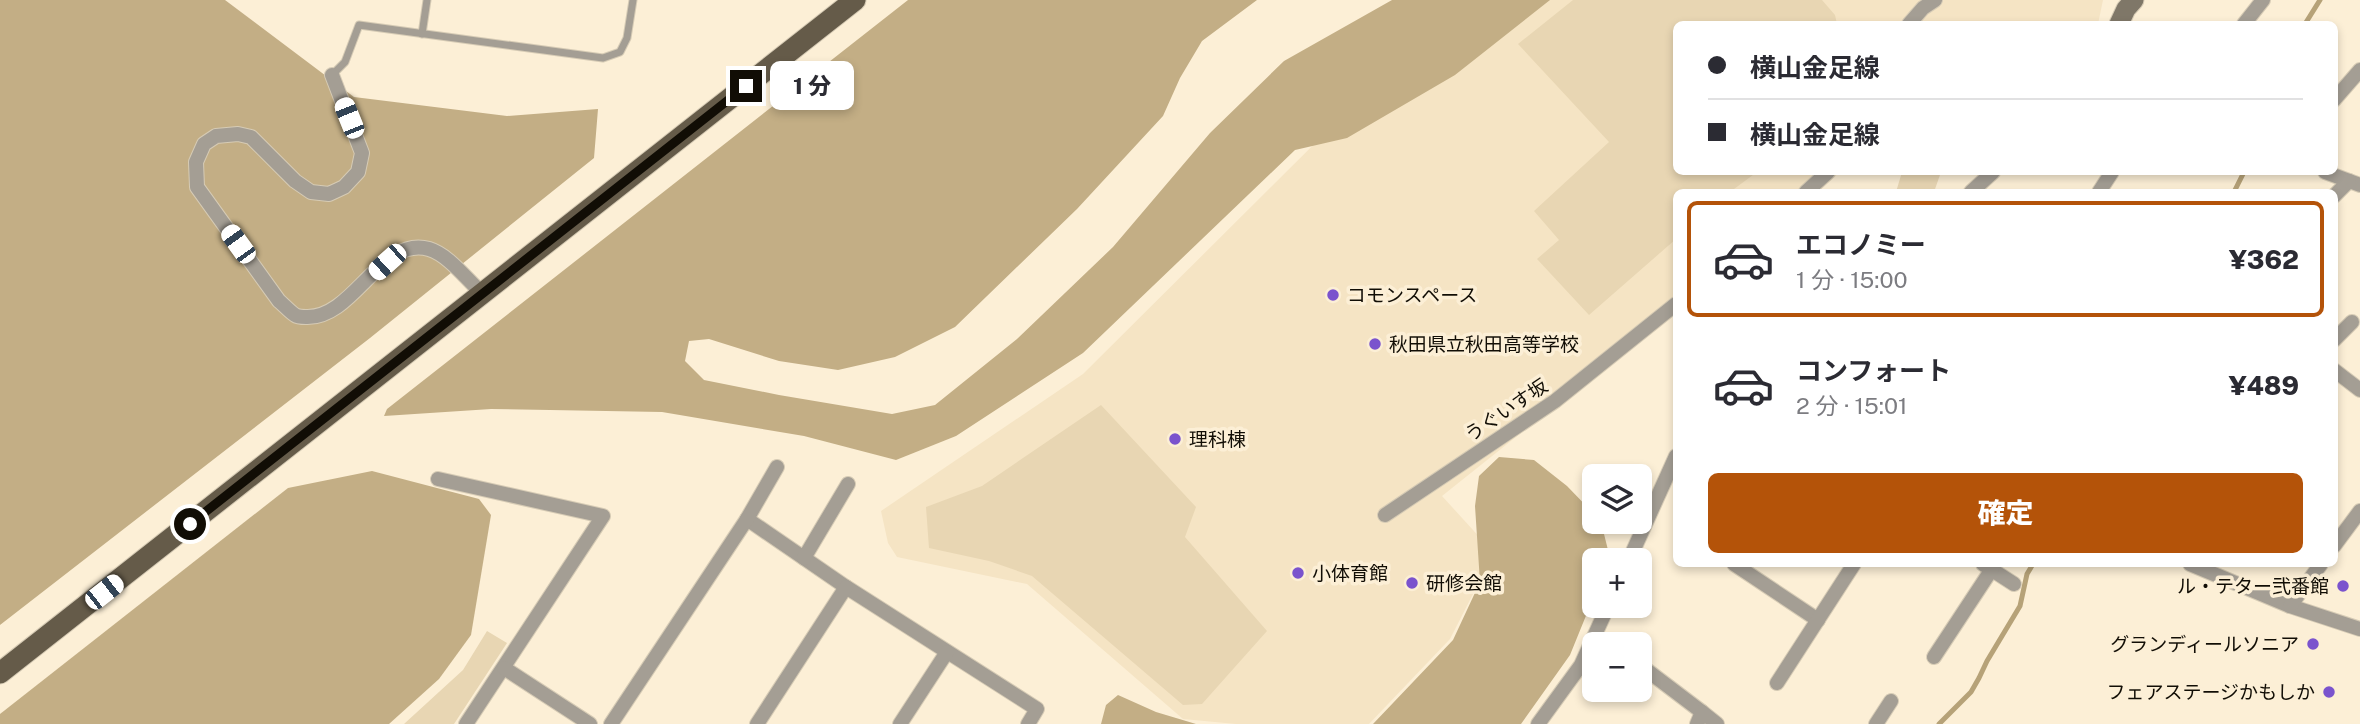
<!DOCTYPE html>
<html lang="ja">
<meta charset="utf-8">
<style>
body{margin:0;font-family:"Public Sans","Noto Sans JP",sans-serif;background:#f2f2f3;color:#2b2b33;height:100vh;display:flex;flex-direction:column;font-size:26px;white-space:nowrap}
*{box-sizing:border-box;margin:0}
p{font-size:23px;color:#7c7c81}
.icon{flex:none;width:38px;height:38px;fill:none;stroke:currentColor;stroke-width:2;stroke-linecap:round;stroke-linejoin:round}
.map{position:relative;flex:1;overflow:hidden}
.sheet{position:absolute;left:1673px;top:189px;width:665px;height:378px;display:flex;flex-direction:column;background:#fff;border-radius:10px;box-shadow:0 4px 10px #0003}
.sheet>*{flex:none}
.guide{position:absolute;left:1673px;top:21px;width:665px;height:154px;border-radius:10px;box-shadow:0 4px 10px #0003;display:grid;align-content:center;height:154px;padding:0 35px;background:#fff}
.tools{position:absolute;left:1582px;top:464px;display:grid;gap:14px}
.tools a{display:grid;place-items:center;width:70px;height:70px;border-radius:10px;background:#fff;box-shadow:0 4px 10px #0003;font-size:35px}
.end{position:absolute;width:32px;height:32px;margin:-16px;border:9px solid #110d05;background:#fff;box-shadow:0 0 0 4px #fff}
.from{border-radius:50%}
.bubble{position:absolute;height:49px;border-radius:10px;background:#fff;box-shadow:0 4px 10px #0003;font-size:23px;font-weight:800;line-height:49px;text-align:center}
.car{position:absolute;width:21px;height:42px;margin:-21px -10px;border-radius:9px;box-shadow:0 0 5px 2px #0007;background:linear-gradient(#fff 24%,#345 0 40%,#fff 0 76%,#345 0 86%,#fff 0)}
.guide b{display:flex;align-items:center;gap:24px;height:66px;font-size:26px}
.guide b+b{border-top:2px solid #e1e1e2}
.guide i{width:18px;height:18px;background:#2b2b33}
ul{padding:12px 0 0;list-style:none}
li{display:flex;align-items:center;gap:21px;height:116px;margin:0 14px 10px;padding:0 21px;border:4px solid transparent;border-radius:10px}
li div{flex:1}
li b{display:block;font-size:26px}
li em{font-style:normal;font-weight:800}
li.on{border-color:#b45309}
li>.icon{width:63px;height:63px;stroke-width:1.5}
.primary-button{display:flex;gap:14px;margin-top:auto;padding:14px 35px}
.primary-button a{flex:1;height:80px;border-radius:10px;background:#b45309;color:#fff;font-size:28px;font-weight:800;line-height:80px;text-align:center}
.map>svg:first-child{display:block}
</style>
<div class="map">
<svg width="2360" height="724" viewBox="0 0 2360 724">
<rect width="100%" height="100%" fill="#fcefd6"/>
<path fill="#f5e4c4" d="M 1459,0 L 2103,0 L 2098,24 L 1676,24 L 1676,172 L 1840,172 L 1818,192 L 1676,192 L 1676,314 L 1566,397 L 1442,496 L 1494,553 L 1450,639 L 1369,724 L 1236,724 L 1183,719 L 1027,584 L 897,557 L 888,543 L 881,511 L 1083,374 Z"/>
<g fill="#e8d6b3">
<path d="M 1573,0 L 1822,0 L 1835,15 L 1837,24 L 1676,24 L 1676,172 L 1757,172 L 1730,192 L 1676,192 L 1676,239 L 1589,315 L 1537,259 L 1559,240 L 1534,211 L 1609,142 L 1518,44 Z"/>
<path d="M 1902,172 L 1941,172 L 1934,192 L 1896,192 Z"/>
<path d="M 1101,405 L 1196,507 L 1185,537 L 1267,631 L 1202,704 L 1183,705 L 1032,576 L 989,561 L 929,548 L 926,507 L 982,486 Z"/>
<path d="M 487,631 L 507,643 L 454,724 L 404,724 L 463,670 Z"/>
</g>
<g fill="#c3ae85">
<path d="M 0,0 L 225,0 L 354,97 L 507,116 L 598,109 L 594,158 L 370,338 L 0,625 Z"/>
<path d="M 908,0 L 1257,0 L 1202,41 L 1180,78 L 1163,116 L 1077,209 L 955,327 L 895,357 L 838,370 L 779,361 L 709,339 L 689,341 L 685,361 L 704,380 L 779,395 L 892,414 L 935,405 L 1017,339 L 1113,247 L 1210,133 L 1284,61 L 1392,0 L 1550,0 L 1455,75 L 1347,138 L 1295,150 L 1083,353 L 956,436 L 896,460 L 804,436 L 662,412 L 491,409 L 384,416 L 387,409 Z"/>
<path d="M 1499,457 L 1534,460 L 1567,486 L 1594,514 L 1594,522 L 1601,522 L 1610,558 L 1609,560 L 1594,560 L 1594,596 L 1570,655 L 1521,724 L 1373,724 L 1453,640 L 1480,582 L 1475,506 L 1479,476 Z"/>
<path d="M 372,471 L 479,499 L 491,515 L 471,635 L 439,679 L 389,724 L 0,724 L 0,714 L 288,488 Z"/>
<path d="M 1118,695 L 1156,712 L 1196,724 L 1101,724 L 1106,705 Z"/>
</g>
<g fill="none" stroke-linecap="round" stroke-linejoin="round">
<g stroke="#b6a278" stroke-width="5">
<path d="M 2305,24 L 2320,0"/>
<path d="M 2234,192 L 2244,172"/>
<path d="M 1939,724 L 1971,692 L 1979,678 L 1987,661 L 2020,606 L 2027,574 L 2033,564"/>
</g>
<g stroke="#d6cbb5" stroke-width="9">
<g id="lane">
<path d="M 422,34 L 427,0"/>
<path d="M 332,75 L 345,62 L 359,25 L 603,58 L 620,52 L 627,38 L 633,0"/>
</g>
</g>
<g stroke="#d6cbb5" stroke-width="16">
<g id="street">
<path d="M 1909,24 L 1923,8 L 1935,0"/>
<path d="M 2244,24 L 2263,0"/>
<path d="M 332,75 L 362,153 L 358,172 L 344,187 L 329,194 L 311,192 L 295,181 L 251,137 L 238,134 L 216,136 L 204,144 L 196,162 L 197,187 L 279,301 C 284,305 290,312 295,315 C 298,317 303,317 306,317 C 354,319 381,235 429,249 C 449,255 467,280 483,294"/>
<path d="M 2334,100 L 2360,70"/>
<path d="M 2325,172 L 2360,185"/>
<path d="M 1806,192 L 1828,172"/>
<path d="M 1971,192 L 1993,172"/>
<path d="M 2099,192 L 2112,172"/>
<path d="M 2334,196 L 2349,181"/>
<path d="M 2334,340 L 2352,322"/>
<path d="M 2334,370 L 2360,390"/>
<path d="M 438,479 L 603,516 L 466,724"/>
<path d="M 1385,515 L 1555,401 L 1676,304"/>
<path d="M 747,519 L 846,587 L 1037,709 L 1028,724"/>
<path d="M 2334,546 L 2360,511"/>
<path d="M 804,558 L 848,484"/>
<path d="M 1629,560 L 1676,456"/>
<path d="M 1734,564 L 1818,620"/>
<path d="M 1983,564 L 2014,584"/>
<path d="M 2190,564 L 2290,606 L 2360,629"/>
<path d="M 2290,606 L 2321,564"/>
<path d="M 1934,657 L 1992,569"/>
<path d="M 1640,665 L 1702,712"/>
<path d="M 504,668 L 590,724"/>
<path d="M 1777,683 L 1854,564"/>
<path d="M 611,724 L 747,519 L 777,467"/>
<path d="M 757,724 L 846,587"/>
<path d="M 900,724 L 947,652"/>
<path d="M 1538,724 L 1581,665 L 1608,606"/>
<path d="M 1697,724 L 1702,712 L 1717,724"/>
<path d="M 1876,724 L 1891,701"/>
</g>
</g>
<g stroke="#d6cbb5" stroke-width="21">
<path id="secondary" d="M 2119,24 L 2126,9 L 2134,0"/>
</g>
<g stroke="#d6cbb5" stroke-width="23">
<path id="primary" d="M 0,673 L 855,0"/>
</g>
<use href="#lane" stroke="#a49e94" stroke-width="7"/>
<use href="#street" stroke="#a49e94" stroke-width="14"/>
<use href="#secondary" stroke="#7f7768" stroke-width="19"/>
<use href="#primary" stroke="#655b49" stroke-width="21"/>
</g>
<g fill="none" stroke-linecap="round" stroke-linejoin="round">
<path stroke="#110d05" stroke-width="9" d="M 190,524 L 746,86"/>
</g>
<g fill="#7a53cd" stroke="#fcefd6" stroke-width="2.5">
<circle cx="1333" cy="295" r="7"/>
<circle cx="1375" cy="344" r="7"/>
<circle cx="1175" cy="439" r="7"/>
<circle cx="1298" cy="573" r="7"/>
<circle cx="1412" cy="583" r="7"/>
<circle cx="2343" cy="586" r="7"/>
<circle cx="2313" cy="644" r="7"/>
<circle cx="2329" cy="692" r="7"/>
</g>
<g text-anchor="middle" stroke-width="7" stroke-linejoin="round" paint-order="stroke">
<g font-size="19" fill="#110d05" stroke="#fcefd6" text-anchor="start">
<text x="1347" y="302">コモンスペース</text>
<text x="1389" y="351">秋田県立秋田高等学校</text>
<text x="1189" y="446">理科棟</text>
<text x="1312" y="580">小体育館</text>
<text x="1426" y="590">研修会館</text>
<text x="2329" y="593" text-anchor="end">ル・テター弐番館</text>
<text x="2299" y="651" text-anchor="end">グランディールソニア</text>
<text x="2315" y="699" text-anchor="end">フェアステージかもしか</text>
</g>
<g font-size="19" fill="#110d05" stroke="#fcefd6">
<text transform="translate(1506 410) rotate(-34)" y="7">うぐいす坂</text>
</g>
</g>
</svg>
<div class="tools">
<a><svg class="icon" aria-label="layers" viewBox="0 0 24 24"><path d="M12 4l9 5-9 5-9-5zM3 14l9 5 9-5"/></svg></a>
<a>+</a>
<a>−</a>
</div>
<i class="end from" style="left:190px;top:524px"></i>
<i class="end" style="left:746px;top:86px"></i>
<div class="bubble" style="left:770px;top:61px;width:84px">1 分</div>
<i class="car" style="left:349px;top:118px;rotate:338deg"></i>
<i class="car" style="left:238px;top:244px;rotate:324deg"></i>
<i class="car" style="left:387px;top:262px;rotate:228deg"></i>
<i class="car" style="left:104px;top:592px;rotate:52deg"></i>
<div class="guide">
<b><i class="from"></i>横山金足線</b>
<b><i></i>横山金足線</b>
</div>
<section class="sheet">
<ul>
<li class="on"><svg class="icon" aria-label="car" viewBox="0 0 24 24"><path d="M5 17H2v-5l4-1 3-4h7l3 4 3 1v5h-3M9 17h6M6 11h13"/><circle cx="7" cy="17" r="2"/><circle cx="17" cy="17" r="2"/></svg><div><b>エコノミー</b><p>1 分 · 15:00</p></div><em>¥362</em></li>
<li><svg class="icon" aria-label="car" viewBox="0 0 24 24"><path d="M5 17H2v-5l4-1 3-4h7l3 4 3 1v5h-3M9 17h6M6 11h13"/><circle cx="7" cy="17" r="2"/><circle cx="17" cy="17" r="2"/></svg><div><b>コンフォート</b><p>2 分 · 15:01</p></div><em>¥489</em></li>
</ul>
<div class="primary-button"><a>確定</a></div>
</section>
</div>
